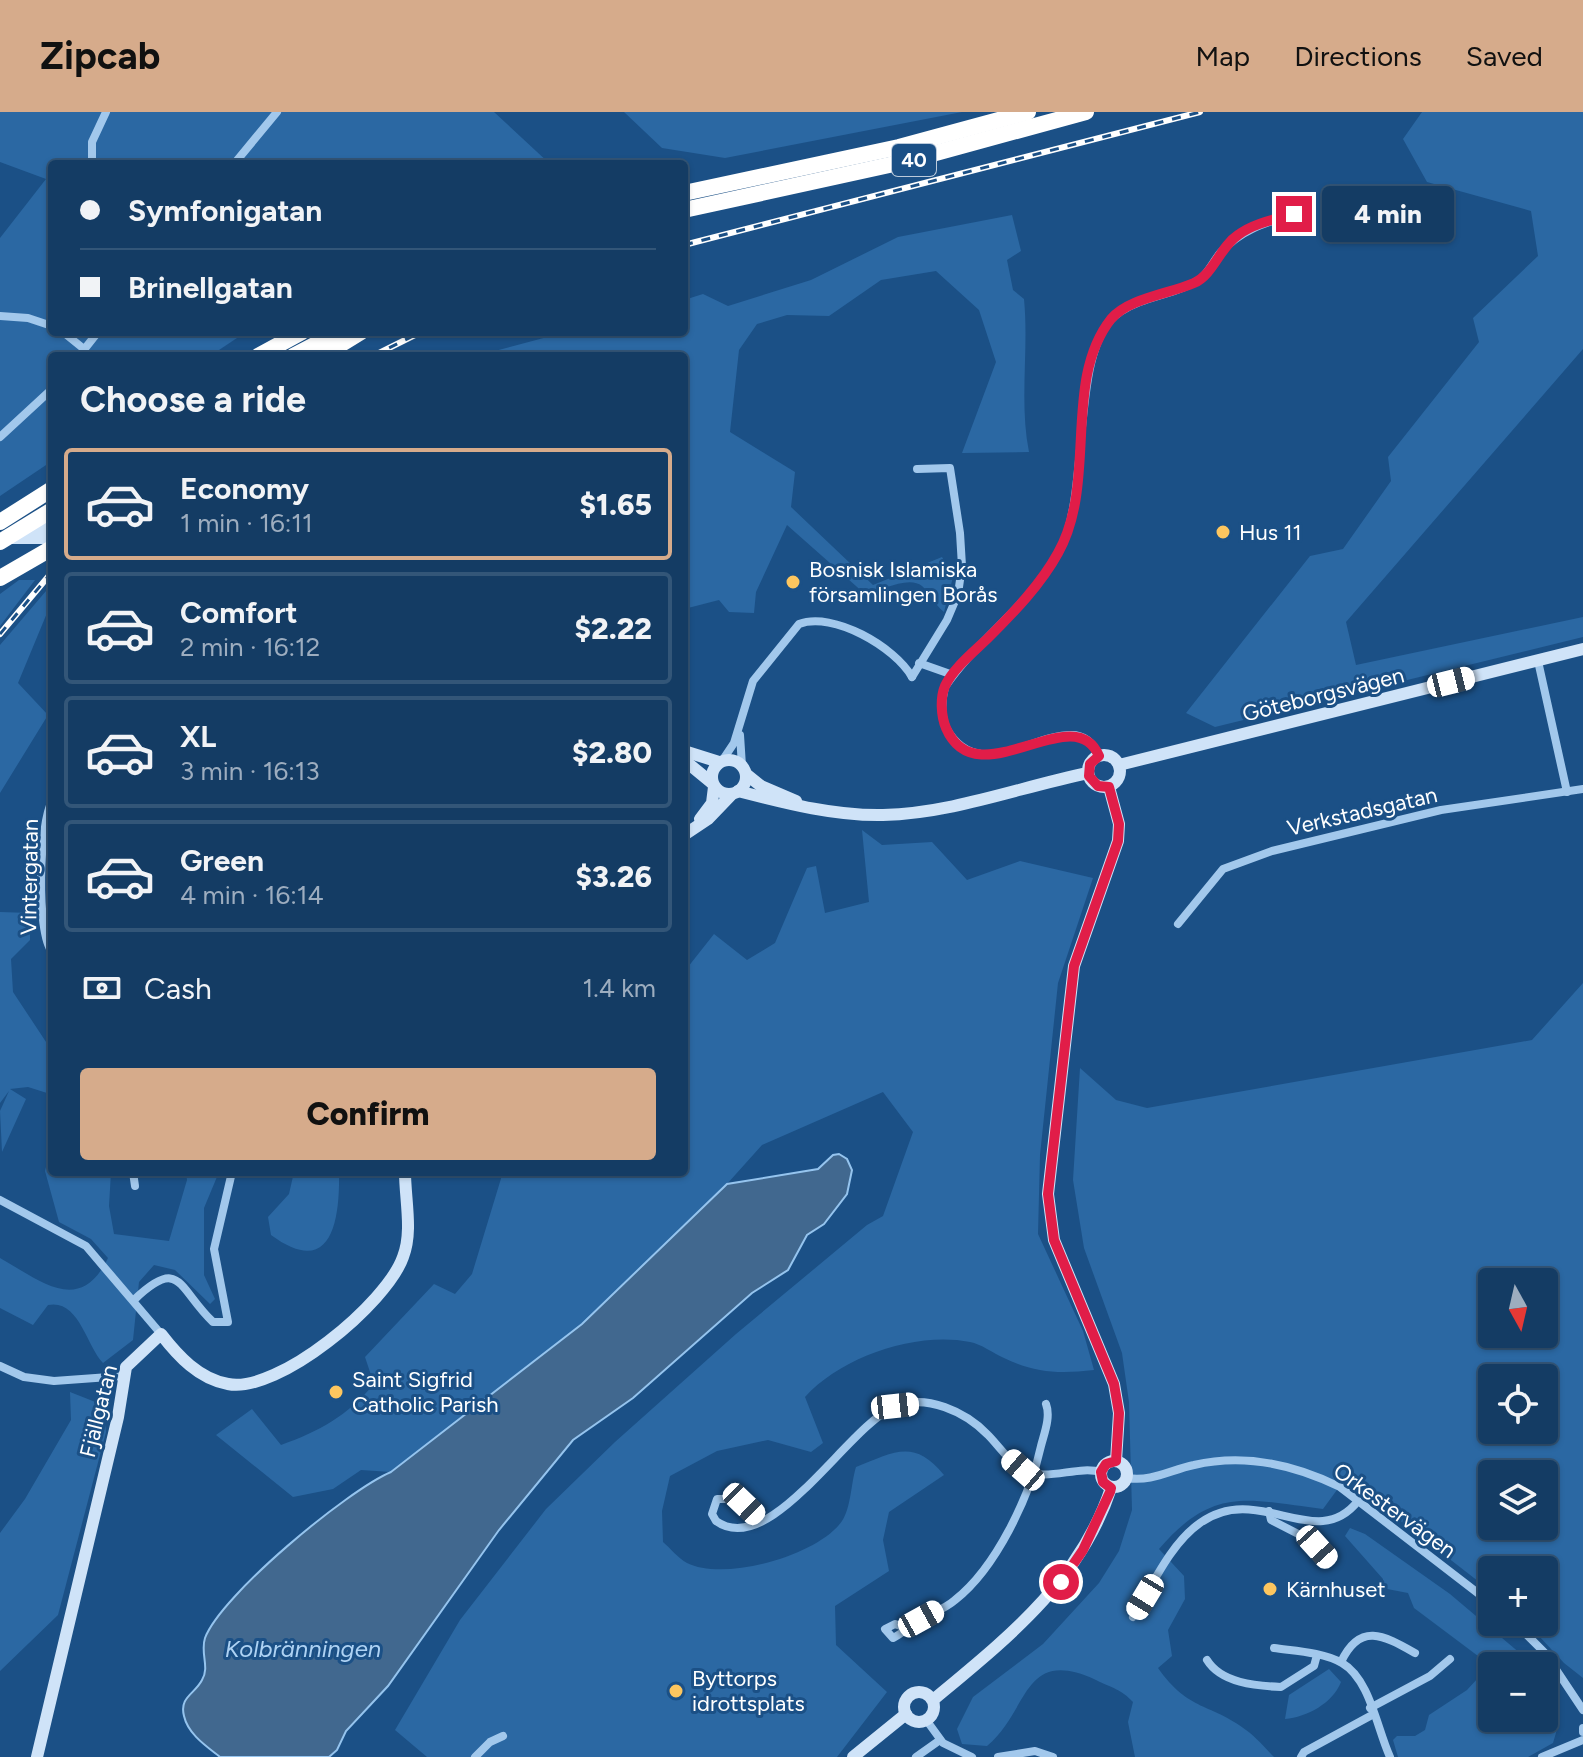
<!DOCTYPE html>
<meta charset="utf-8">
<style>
body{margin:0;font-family:Figtree,sans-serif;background:#1d436a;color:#f1f3f6;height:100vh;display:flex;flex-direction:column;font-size:30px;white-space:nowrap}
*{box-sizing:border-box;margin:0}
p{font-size:26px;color:#9dadbf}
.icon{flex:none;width:44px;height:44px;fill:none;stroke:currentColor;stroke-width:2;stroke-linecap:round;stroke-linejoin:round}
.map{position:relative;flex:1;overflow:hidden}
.details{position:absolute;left:48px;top:240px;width:640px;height:824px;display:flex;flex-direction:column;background:#143c64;border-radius:8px;box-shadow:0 2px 6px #0004,0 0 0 2px #335678}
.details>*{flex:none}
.hud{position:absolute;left:48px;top:48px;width:640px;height:176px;border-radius:8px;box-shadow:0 2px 6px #0004,0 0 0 2px #335678;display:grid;align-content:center;height:176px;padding:0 32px;background:#143c64}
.needle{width:52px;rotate:172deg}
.buttons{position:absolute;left:1478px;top:1156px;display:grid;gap:16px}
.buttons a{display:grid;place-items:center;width:80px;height:80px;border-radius:8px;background:#143c64;box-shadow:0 2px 6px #0004,0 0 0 2px #335678;font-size:40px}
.end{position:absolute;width:36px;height:36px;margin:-18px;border:10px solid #e11d48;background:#fff;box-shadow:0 0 0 4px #fff}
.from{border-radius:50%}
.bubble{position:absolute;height:56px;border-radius:8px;background:#143c64;box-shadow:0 2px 6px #0004,0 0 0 2px #335678;font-size:26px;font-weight:800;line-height:56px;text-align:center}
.car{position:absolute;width:24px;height:48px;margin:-24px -12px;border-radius:10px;box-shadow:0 0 6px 2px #0007;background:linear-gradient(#fff 24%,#345 0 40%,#fff 0 76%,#345 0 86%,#fff 0)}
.hud b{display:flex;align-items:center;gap:28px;height:76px;font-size:30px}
.hud b+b{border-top:2px solid #335678}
.hud i{width:20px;height:20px;background:#f1f3f6}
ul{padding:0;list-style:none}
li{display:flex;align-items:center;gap:24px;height:112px;margin:0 16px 12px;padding:0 16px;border:4px solid #335678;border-radius:8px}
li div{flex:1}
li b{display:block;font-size:30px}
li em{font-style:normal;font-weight:800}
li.active{border-color:#d6ab8b}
li>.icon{width:72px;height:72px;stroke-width:1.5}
h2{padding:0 32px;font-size:36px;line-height:96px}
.pay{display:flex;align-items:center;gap:20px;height:88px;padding:0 32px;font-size:30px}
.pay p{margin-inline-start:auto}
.action{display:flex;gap:16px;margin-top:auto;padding:16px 32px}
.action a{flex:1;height:92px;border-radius:8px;background:#d6ab8b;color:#111;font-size:32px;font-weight:800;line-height:92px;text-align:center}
header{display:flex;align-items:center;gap:48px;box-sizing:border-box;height:112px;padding:0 40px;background:#d6ab8b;color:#111}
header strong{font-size:38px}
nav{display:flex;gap:44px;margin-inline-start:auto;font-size:28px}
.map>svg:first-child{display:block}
</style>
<header>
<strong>Zipcab</strong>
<nav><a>Map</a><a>Directions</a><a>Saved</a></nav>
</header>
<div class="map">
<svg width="1583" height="1645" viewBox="0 0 1583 1645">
<rect width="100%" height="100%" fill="#1b5086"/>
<g fill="#2b68a3" fill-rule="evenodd">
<path d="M 0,0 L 494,0 L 550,52 L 52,52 L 52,220 L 246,220 L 210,244 L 52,244 L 52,349 L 0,384 L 0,126 L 46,67 L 0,50 Z"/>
<path d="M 624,0 L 962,0 L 725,46 L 662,36 Z"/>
<path d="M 1422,0 L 1583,0 L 1583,237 L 1346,510 L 1356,553 L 1583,505 L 1583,525 L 1215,615 L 1186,601 L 1310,444 L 1343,437 L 1391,369 L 1388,345 L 1479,230 L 1473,206 L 1538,144 L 1531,99 L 1427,70 L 1403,27 Z"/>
<path d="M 1012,103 L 1021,139 L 1007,148 L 1013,178 L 1024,187 C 1029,238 1019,290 1029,340 L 962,341 L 996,250 L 979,198 L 936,159 L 881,168 L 829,204 L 787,203 L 757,212 L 739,238 L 730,320 L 795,360 L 791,395 L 873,473 L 942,445 L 953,465 L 944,500 C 934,492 931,482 922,474 C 909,463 880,479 865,482 L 787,413 L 756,480 L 754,501 L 729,500 L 719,488 L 688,496 L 684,500 L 684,244 L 476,244 L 566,220 L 684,220 L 684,188 L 703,182 L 728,194 L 811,168 L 898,125 Z"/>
<path d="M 19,468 L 35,468 L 0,514 L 0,482 Z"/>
<path d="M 52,472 L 52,489 L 18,571 L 48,603 L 0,681 L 0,533 Z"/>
<path d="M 862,718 L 882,733 L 932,730 L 967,768 L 1020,749 L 1093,766 L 1058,871 L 1040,1043 L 1038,1122 L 1083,1219 L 1094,1258 C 1059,1262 1035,1261 1004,1246 C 993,1241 981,1232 970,1230 C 916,1219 841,1245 805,1285 L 823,1331 L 811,1340 L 768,1328 L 717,1339 L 670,1364 L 662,1399 L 663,1430 C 670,1436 678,1446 687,1451 C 725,1470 819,1443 842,1409 C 851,1396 851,1371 856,1355 C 894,1340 914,1326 944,1363 L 889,1400 L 883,1428 L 889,1459 L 835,1494 L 836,1533 L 887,1580 L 837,1645 L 427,1645 L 395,1618 L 460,1508 L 546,1397 L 615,1330 L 736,1222 L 867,1113 L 883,1104 L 913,1020 L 883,980 L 762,1033 L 727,1072 L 582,1212 L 391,1360 L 361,1358 L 333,1377 L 293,1385 L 216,1323 L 252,1297 L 281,1333 C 320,1319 347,1304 374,1272 L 365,1245 L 434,1172 L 455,1182 L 472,1162 L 503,1060 L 684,1060 L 684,860 L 714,822 L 747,848 L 775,831 L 807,756 L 816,754 L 825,801 L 869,790 Z"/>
<path d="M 0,800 L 30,801 L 30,828 L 11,847 L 13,880 L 52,939 L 52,994 L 47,981 L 28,975 L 10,977 L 26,987 L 2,1040 L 0,999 L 9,979 L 0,991 Z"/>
<path d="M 1583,871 L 1583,1566 L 1564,1551 L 1526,1510 L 1544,1510 L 1544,1458 L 1492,1458 L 1492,1480 L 1393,1403 L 1342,1371 L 1323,1397 C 1248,1388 1214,1373 1159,1437 L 1184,1464 L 1185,1487 L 1168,1518 L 1172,1544 L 1158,1556 C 1189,1600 1211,1591 1246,1618 C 1257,1626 1265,1636 1274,1645 L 1135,1645 L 1128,1610 L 1133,1590 C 1121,1577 1112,1576 1096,1568 C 1022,1534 1030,1598 987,1634 L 962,1632 L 957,1617 L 973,1585 L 1043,1532 L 1099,1471 L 1119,1439 L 1132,1398 L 1129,1290 L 1122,1241 L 1084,1136 L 1073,1068 L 1080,956 L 1116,988 L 1147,996 L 1532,928 ZM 1492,1170 L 1544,1170 L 1544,1222 L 1492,1222 ZM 1492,1266 L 1544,1266 L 1544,1318 L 1492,1318 ZM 1492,1362 L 1544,1362 L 1544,1414 L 1492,1414 Z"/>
<path d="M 52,1030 L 52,1060 L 111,1060 L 109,1094 L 114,1122 L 169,1129 L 187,1068 L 186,1060 L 219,1060 L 204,1096 L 204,1163 L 215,1187 L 210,1192 L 175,1158 L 154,1153 L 139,1170 L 133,1228 L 103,1251 C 86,1233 79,1187 48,1193 L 33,1213 L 0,1196 L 0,1146 C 41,1169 80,1204 108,1146 L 91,1127 L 59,1110 L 45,1059 Z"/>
<path d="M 294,1060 L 339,1060 C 340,1110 331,1167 271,1123 L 268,1105 L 289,1082 Z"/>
<path d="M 70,1280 L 103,1293 L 106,1320 L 58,1503 L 0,1559 L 0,1421 L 25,1387 L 71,1308 Z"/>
<path d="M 1350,1416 L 1365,1422 L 1450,1482 L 1527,1547 L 1533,1554 L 1492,1554 L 1492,1606 L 1544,1606 L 1544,1569 L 1558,1614 L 1553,1631 L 1528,1645 L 1398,1645 L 1393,1628 L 1397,1624 L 1415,1624 L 1425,1618 L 1429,1603 L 1467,1578 L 1490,1553 L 1414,1496 L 1408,1481 L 1382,1476 L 1383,1467 L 1345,1424 Z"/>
<path d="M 1329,1557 L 1341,1570 C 1333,1591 1307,1605 1285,1607 L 1289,1583 Z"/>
</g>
<path fill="#41688f" stroke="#95c4ee" stroke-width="2" d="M 839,1042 L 847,1047 L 852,1058 L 847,1082 L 824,1112 L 807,1123 L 788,1158 L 752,1181 L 633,1286 L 573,1328 L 499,1418 L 388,1574 L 346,1619 L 337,1638 L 329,1645 L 220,1645 C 206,1634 188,1622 184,1604 C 179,1585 195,1582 202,1568 C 210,1555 200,1541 205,1526 C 221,1483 348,1378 391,1360 L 582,1212 L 727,1072 L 818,1057 L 833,1043 Z"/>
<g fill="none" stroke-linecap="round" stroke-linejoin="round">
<g stroke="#a2c8ec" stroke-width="8">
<path d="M 92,52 L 92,30 L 106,0"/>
<path d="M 234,52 L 277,0"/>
<path d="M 0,204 L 28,206 L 52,214"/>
<path d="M 63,220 L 84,237"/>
<path d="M 79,244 L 98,220"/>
<path d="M 0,325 L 52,277"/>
<path d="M 1538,549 L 1567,680"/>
<path d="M 919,551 L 953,563"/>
<path d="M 912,565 L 947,508 L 958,482 L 962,454 L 960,421 L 950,356 L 917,357"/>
<path d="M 740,623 L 742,654"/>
<path d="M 1099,644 C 1094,632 1085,623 1071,623 C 1032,623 981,667 950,622 C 940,608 941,591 945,575 C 979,525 1033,491 1061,436 C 1091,377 1069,232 1120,200 C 1144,184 1175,183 1199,168 C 1208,162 1213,149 1221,140 C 1242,117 1265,111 1294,102"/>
<path d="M 722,649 L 734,631 L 753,569 L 799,512 C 833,499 895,535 912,565"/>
<path d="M 52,689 C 39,712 36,820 52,840"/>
<path d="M 1178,812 L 1223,757 L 1272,739 L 1441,698 L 1583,677"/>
<path d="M 133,1060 L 135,1074"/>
<path d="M 0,1088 L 86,1134 L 161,1222"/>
<path d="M 134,1188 C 181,1143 178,1177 213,1210 L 228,1210 L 214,1137 L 232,1060"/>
<path d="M 0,1254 L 24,1265 L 54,1269 L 123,1264"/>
<path d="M 1127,1366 C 1152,1370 1170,1358 1194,1353 C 1245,1341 1293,1352 1340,1375 L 1492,1492"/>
<path d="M 1269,1399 L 1271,1408 L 1306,1426 L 1328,1447"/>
<path d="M 762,1409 L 735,1387 L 717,1387 L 712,1402 L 716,1409 C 770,1448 847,1315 894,1295 C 926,1281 966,1300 988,1323 C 999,1334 1008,1349 1022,1357 C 1046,1371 1076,1353 1101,1360"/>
<path d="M 1133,1505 C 1152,1474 1170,1432 1200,1411 C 1259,1369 1316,1442 1358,1389"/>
<path d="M 1514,1510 L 1545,1541 L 1583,1598"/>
<path d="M 906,1516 L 895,1512 L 885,1517 L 893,1526 C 902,1522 909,1514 918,1509 C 930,1502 945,1497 955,1488 C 996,1456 1030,1384 1041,1334 C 1044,1322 1051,1305 1046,1292"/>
<path d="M 1274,1536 C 1295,1539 1323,1540 1342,1551 C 1370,1567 1377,1617 1390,1645"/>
<path d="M 1207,1548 C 1221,1571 1256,1574 1281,1575 L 1314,1554 L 1317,1543"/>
<path d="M 1341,1550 C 1360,1510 1383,1523 1415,1541"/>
<path d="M 1370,1596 L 1430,1564 L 1450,1547"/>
<path d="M 927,1609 L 943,1631 L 972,1645"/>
<path d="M 1583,1616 L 1583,1620"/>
<path d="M 475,1645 L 490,1630 L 503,1624"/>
<path d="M 916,1645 L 940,1628"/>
<path d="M 998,1645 L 1035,1639 L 1053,1645"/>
<path d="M 1301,1645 L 1304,1640 L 1372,1603"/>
<path d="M 1542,1645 L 1583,1628"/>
</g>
<g stroke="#cfe3f8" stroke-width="12">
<path d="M 23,416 L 52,416"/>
<path d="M 7,426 L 52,426"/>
<path d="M 684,639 L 719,650"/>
<circle cx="1104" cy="659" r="16"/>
<circle cx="729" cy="665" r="17"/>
<path d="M 684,648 L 712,671"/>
<path d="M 1119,653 L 1583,537"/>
<path d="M 746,662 L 761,674 L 796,689"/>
<path d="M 1109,675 L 1119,712 L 1118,729 L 1074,854 L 1048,1082 L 1054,1128 L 1114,1272 L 1119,1301 L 1116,1349"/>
<path d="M 738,679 C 785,691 834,704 883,703 C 954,701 1020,675 1088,661"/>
<path d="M 700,707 L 712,691 L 714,675"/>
<path d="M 684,723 L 708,707 L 732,682"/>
<circle cx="1114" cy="1362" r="13"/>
<circle cx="919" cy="1595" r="15"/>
<path d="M 933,1588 C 1006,1527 1080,1470 1111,1376"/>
<path d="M 37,1645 L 118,1305 L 126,1255 L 161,1222 C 178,1244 199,1267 228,1272 C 278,1282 387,1191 403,1145 C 413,1120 405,1087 405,1060"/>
<path d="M 853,1645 L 906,1602"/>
</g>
<g stroke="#fff" stroke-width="16">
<path d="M 684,81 L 899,35 L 1028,0"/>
<path d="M 684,98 L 903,50 L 1086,0"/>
<path d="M 258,244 L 302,220"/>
<path d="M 293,244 L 339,220"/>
<path d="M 322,244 L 361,220"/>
<path d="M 0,410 L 52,377"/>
<path d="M 0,430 L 52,398"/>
<path d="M 0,466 L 52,436"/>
</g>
<g stroke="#fff" stroke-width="6">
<g id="rail">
<path d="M 684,133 L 1200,0"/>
<path d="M 373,244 L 421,220"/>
<path d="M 0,522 L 52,460"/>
</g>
</g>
<use href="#rail" stroke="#1b5086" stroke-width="3" stroke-dasharray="9" stroke-linecap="butt"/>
</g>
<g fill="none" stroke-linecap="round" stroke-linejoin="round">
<path stroke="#e11d48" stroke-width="10" d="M 1061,1470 L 1083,1438 L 1110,1380 L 1111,1376 L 1103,1370 L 1101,1360 L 1106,1352 L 1116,1349 L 1119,1301 L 1114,1272 L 1054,1128 L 1048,1082 L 1074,854 L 1118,729 L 1119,712 L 1109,675 L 1098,674 L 1089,664 L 1090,652 L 1099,644 C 1074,584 977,688 946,616 C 941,604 940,586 945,574 C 954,555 975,539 989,525 C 1015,499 1041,472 1058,441 C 1098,370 1062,269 1111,207 C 1129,186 1169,182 1194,171 C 1213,163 1220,135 1238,123 C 1254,111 1276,107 1294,102"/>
</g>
<g fill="#fdc65f" stroke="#1b5086" stroke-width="3">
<circle cx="1223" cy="420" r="8"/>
<circle cx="793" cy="470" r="8"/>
<circle cx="336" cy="1280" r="8"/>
<circle cx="1270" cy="1477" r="8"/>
<circle cx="676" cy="1579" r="8"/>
</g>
<g text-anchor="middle" stroke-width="6" stroke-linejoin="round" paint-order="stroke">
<rect fill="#1b5086" stroke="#bbcadb" stroke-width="2" x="892" y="32" width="44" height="32" rx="6"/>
<g font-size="20" font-weight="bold" fill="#fff">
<text x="914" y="55">40</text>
</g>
<g font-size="22" fill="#fff" stroke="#1b5086" text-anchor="start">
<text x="1239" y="428">Hus 11</text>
<text x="809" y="465">Bosnisk Islamiska<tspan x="809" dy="25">församlingen Borås</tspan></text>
<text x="352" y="1275">Saint Sigfrid<tspan x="352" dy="25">Catholic Parish</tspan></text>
<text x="1286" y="1485">Kärnhuset</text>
<text x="692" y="1574">Byttorps<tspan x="692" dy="25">idrottsplats</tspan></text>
</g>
<g font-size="22" fill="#fff" stroke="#1b5086">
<text transform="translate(1323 582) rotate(-14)" y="8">Göteborgsvägen</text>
<text transform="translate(1362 699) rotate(-13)" y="8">Verkstadsgatan</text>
<text transform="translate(29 765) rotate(-89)" y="8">Vintergatan</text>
<text transform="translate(98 1299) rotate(-76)" y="8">Fjällgatan</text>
<text transform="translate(1395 1398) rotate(36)" y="8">Orkestervägen</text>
</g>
<g font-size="24" font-style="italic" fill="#aed2f3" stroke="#1b5086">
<text x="303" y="1545">Kolbränningen</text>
</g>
</g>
</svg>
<div class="buttons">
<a><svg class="needle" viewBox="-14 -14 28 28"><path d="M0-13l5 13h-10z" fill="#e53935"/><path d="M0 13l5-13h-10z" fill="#9dadbf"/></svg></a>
<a><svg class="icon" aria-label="locate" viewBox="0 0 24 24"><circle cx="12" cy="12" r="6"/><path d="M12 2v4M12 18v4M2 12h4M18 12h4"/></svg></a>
<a><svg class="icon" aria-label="layers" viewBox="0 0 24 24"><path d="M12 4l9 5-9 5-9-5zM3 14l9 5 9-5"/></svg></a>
<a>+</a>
<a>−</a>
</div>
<i class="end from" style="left:1061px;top:1470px"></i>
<i class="end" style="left:1294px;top:102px"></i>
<div class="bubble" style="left:1322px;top:74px;width:132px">4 min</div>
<i class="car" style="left:1451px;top:570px;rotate:76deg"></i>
<i class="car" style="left:895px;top:1294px;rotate:84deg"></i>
<i class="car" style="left:1023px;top:1358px;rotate:311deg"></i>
<i class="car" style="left:744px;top:1392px;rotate:134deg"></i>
<i class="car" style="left:1317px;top:1435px;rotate:138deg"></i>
<i class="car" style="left:1145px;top:1485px;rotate:211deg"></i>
<i class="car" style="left:921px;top:1507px;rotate:61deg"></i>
<div class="hud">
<b><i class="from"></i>Symfonigatan</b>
<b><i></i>Brinellgatan</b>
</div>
<section class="details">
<h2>Choose a ride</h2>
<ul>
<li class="active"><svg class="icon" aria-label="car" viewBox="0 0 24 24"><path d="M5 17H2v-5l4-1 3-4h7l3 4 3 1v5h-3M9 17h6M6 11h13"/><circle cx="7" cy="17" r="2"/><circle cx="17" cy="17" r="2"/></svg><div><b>Economy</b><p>1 min · 16:11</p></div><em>$1.65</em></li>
<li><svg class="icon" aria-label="car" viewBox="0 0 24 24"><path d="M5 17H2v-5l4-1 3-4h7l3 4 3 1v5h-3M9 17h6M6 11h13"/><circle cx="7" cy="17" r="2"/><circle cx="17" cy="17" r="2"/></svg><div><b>Comfort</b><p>2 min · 16:12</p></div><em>$2.22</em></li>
<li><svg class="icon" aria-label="car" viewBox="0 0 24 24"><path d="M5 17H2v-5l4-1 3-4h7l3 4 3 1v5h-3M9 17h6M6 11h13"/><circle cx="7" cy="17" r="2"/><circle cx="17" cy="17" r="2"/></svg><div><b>XL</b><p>3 min · 16:13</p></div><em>$2.80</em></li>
<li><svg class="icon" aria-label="car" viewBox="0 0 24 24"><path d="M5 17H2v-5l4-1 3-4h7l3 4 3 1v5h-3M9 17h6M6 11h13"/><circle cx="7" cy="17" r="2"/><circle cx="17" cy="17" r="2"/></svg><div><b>Green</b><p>4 min · 16:14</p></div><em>$3.26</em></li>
</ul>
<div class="pay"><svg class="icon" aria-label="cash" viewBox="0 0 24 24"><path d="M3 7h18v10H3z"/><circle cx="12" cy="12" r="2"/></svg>Cash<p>1.4 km</p></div>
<div class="action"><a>Confirm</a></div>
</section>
</div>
